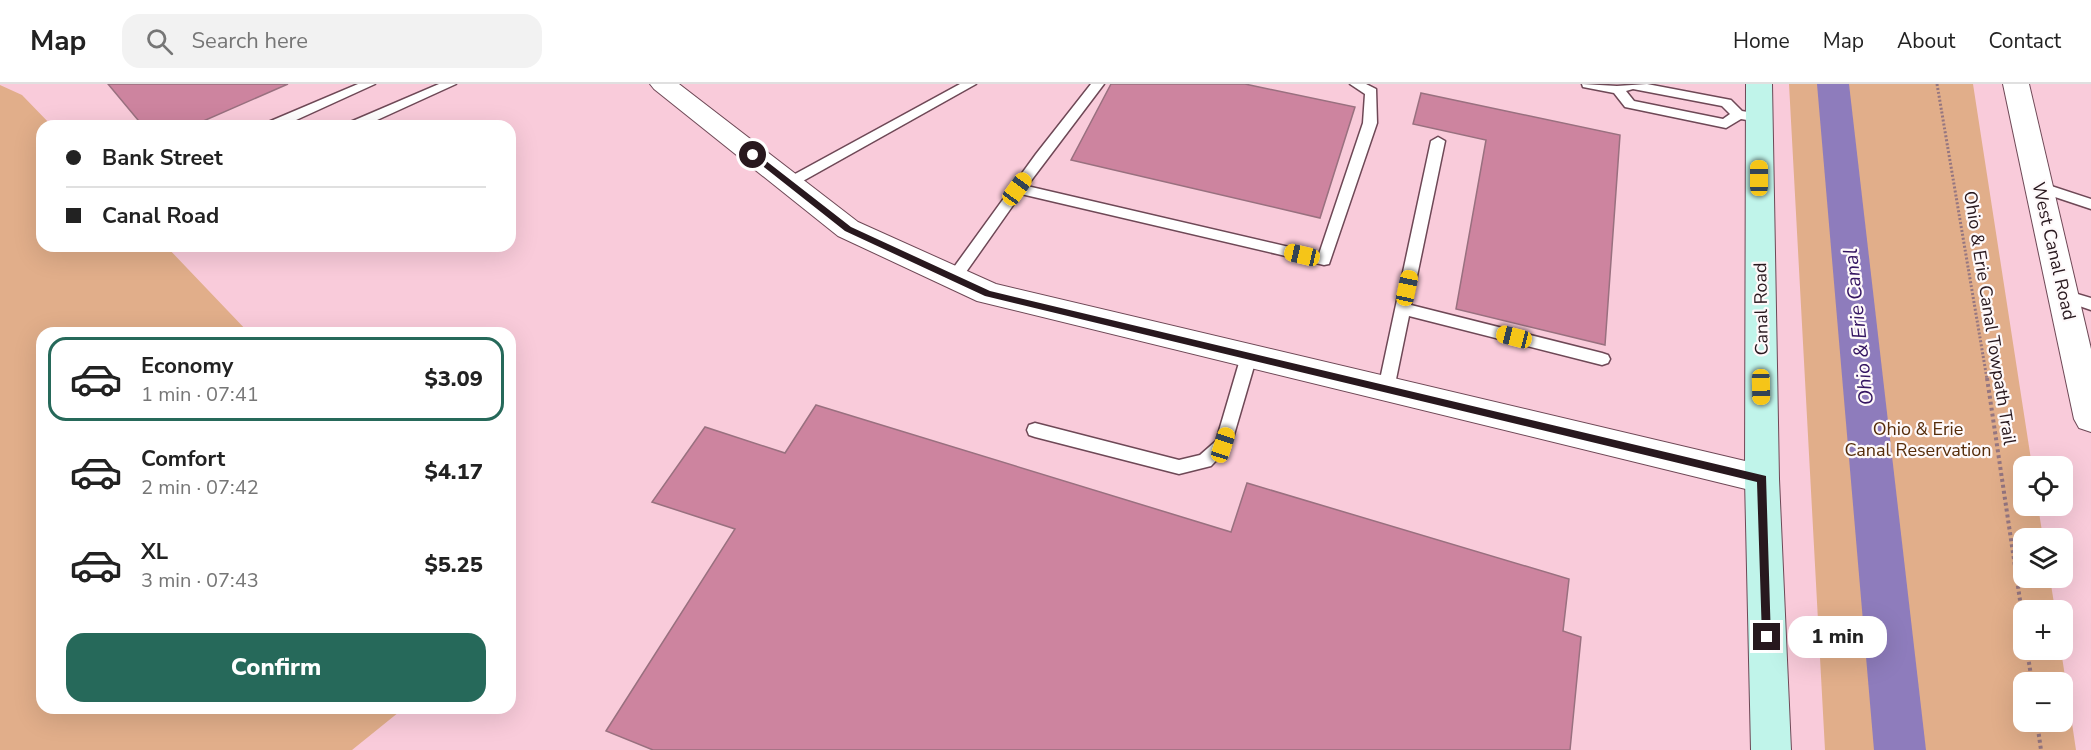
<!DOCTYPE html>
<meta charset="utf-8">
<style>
body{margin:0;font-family:"Nunito Sans",sans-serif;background:#f2f2f2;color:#222;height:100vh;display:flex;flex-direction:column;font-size:22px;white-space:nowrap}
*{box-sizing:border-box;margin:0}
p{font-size:20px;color:#767676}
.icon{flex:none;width:33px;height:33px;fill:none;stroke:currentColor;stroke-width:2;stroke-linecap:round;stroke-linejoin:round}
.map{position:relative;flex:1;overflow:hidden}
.panel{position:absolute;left:36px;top:243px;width:480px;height:387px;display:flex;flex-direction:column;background:#fff;border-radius:18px;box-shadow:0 6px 24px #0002}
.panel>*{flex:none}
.guide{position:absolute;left:36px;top:36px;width:480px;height:132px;border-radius:18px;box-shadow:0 6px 24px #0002;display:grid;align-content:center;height:132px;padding:0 30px;background:#fff}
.fabs{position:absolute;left:2013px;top:372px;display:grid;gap:12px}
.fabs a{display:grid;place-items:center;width:60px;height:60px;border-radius:12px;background:#fff;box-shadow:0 6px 24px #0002;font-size:30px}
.end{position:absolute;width:27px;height:27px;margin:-14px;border:8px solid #28181e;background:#fff;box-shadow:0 0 0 3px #fff}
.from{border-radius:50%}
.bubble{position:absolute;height:42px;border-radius:18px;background:#fff;box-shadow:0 6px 24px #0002;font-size:20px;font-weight:800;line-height:42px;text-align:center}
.car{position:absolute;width:18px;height:36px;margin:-18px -9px;border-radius:8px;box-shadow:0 0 4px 2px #0007;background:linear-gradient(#f5c518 24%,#345 0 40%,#f5c518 0 76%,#345 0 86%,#f5c518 0)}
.guide b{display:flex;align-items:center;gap:21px;height:57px;font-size:22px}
.guide b+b{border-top:2px solid #e0e0e0}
.guide i{width:15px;height:15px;background:#222}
ul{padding:10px 0 0;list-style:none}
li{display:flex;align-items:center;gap:18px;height:84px;margin:0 12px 9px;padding:0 18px;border:3px solid transparent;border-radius:18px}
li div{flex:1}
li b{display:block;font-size:22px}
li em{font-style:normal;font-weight:800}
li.selected{border-color:#26695a}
li>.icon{width:54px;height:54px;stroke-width:1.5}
.action{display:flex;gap:12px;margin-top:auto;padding:12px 30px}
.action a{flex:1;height:69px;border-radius:18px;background:#26695a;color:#fff;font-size:24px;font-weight:800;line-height:69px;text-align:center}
header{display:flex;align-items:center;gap:36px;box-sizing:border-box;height:84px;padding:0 30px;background:#fff;border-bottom:2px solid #e0e0e0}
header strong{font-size:28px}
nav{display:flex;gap:33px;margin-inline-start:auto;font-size:21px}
.search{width:420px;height:54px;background:#f2f2f2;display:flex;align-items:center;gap:15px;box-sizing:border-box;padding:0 21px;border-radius:18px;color:#767676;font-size:22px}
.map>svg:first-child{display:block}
</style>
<header>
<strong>Map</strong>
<div class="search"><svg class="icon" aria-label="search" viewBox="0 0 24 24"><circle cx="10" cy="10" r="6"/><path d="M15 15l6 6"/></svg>Search here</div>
<nav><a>Home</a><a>Map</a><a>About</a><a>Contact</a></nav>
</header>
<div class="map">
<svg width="2091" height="666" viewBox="0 0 2091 666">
<rect width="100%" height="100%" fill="#f9cbda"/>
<g fill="#e1ae8a" fill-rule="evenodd">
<path d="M 1789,0 L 1973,0 L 2032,382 L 2024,382 L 2024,422 L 2038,422 L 2043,454 L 2024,454 L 2024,494 L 2050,494 L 2055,526 L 2024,526 L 2024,566 L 2061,566 L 2076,666 L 1825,666 ZM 2024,598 L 2062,598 L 2062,638 L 2024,638 Z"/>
<path d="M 0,1 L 22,11 L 52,42 L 42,42 L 42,162 L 166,162 L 249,249 L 42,249 L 42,624 L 404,624 L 352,666 L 0,666 Z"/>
</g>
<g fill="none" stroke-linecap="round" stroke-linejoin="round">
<path fill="#8e7cbc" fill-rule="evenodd" d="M 1817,0 L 1849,0 L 1926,666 L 1874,666 Z"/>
</g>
<g fill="#cd849f" stroke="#99707f" stroke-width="1.5">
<path d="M 108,0 L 288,0 L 192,42 L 143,42 Z"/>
<path d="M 1111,0 L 1245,0 L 1355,23 L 1320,134 L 1071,76 Z"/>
<path d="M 1421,9 L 1620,51 L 1605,261 L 1456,225 L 1486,56 L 1413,40 Z"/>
<path d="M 816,321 L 1231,448 L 1247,399 L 1569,495 L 1563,547 L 1581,553 L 1570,666 L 653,666 L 606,647 L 735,445 L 652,418 L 705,343 L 785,369 Z"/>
</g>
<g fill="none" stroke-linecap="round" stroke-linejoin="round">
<g stroke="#6e4856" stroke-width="3">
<g id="service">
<path d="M 358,0 L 375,0 L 283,42 L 264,42 L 266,39 Z"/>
<path d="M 439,0 L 456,0 L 364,42 L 346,42 L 348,39 Z"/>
<path d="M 960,0 L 976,0 L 794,102 L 789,104 L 782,99 L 784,96 Z"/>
<path d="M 1091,0 L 1104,0 L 1027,102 L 1319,170 L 1363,39 L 1365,10 L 1350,0 L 1366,0 L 1376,5 L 1377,39 L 1329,180 L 1324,181 L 1021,110 L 959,198 L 949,198 L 947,194 L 949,190 L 1036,70 Z"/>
<path d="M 1582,0 L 1617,2 L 1647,0 L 1731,16 L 1742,27 L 1764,31 L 1766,34 L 1759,38 L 1741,35 L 1726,44 L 1625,23 L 1614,9 L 1583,3 ZM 1633,5 L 1722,22 L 1730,30 L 1723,35 L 1634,17 L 1626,7 Z"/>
<path d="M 1438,53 L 1445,57 L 1411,221 L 1602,269 L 1608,271 L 1610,275 L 1608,279 L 1602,281 L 1409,232 L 1394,305 L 1392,309 L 1386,311 L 1380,309 L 1378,305 L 1431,57 Z"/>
<path d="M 2039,98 L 2091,115 L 2091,125 L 2034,106 L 2032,103 L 2034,100 Z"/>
<path d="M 2064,206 L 2091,214 L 2091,226 L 2059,215 L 2056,211 L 2059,207 Z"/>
<path d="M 1249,266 L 1255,268 L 1257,272 L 1231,361 L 1211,382 L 1179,390 L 1035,353 L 1029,351 L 1027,346 L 1029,341 L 1035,339 L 1179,376 L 1200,371 L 1216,357 L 1241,272 L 1243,268 Z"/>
</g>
</g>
<g stroke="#6e4856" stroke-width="2">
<g id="minor">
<path d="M 650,0 L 679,0 L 858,138 L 996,200 L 1762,381 L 1774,385 L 1779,395 L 1774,405 L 1762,409 L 977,217 L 838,152 L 654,5 Z"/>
<path d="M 2003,0 L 2029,0 L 2091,265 L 2091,348 L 2079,344 L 2074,335 Z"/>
</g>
</g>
<g stroke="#6e4856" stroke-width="2">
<path id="secondary" d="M 1746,0 L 1772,0 L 1779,395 L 1791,666 L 1751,666 L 1745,395 Z"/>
</g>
<path stroke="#957680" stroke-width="3" stroke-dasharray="2 2" stroke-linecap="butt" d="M 1937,0 L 1987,295"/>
<g stroke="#957680" stroke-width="4" stroke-dasharray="3 3" stroke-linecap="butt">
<path d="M 1987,294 L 2024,543"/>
<path d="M 2027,566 L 2032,598"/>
<path d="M 2037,638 L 2041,666"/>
</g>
<use href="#service" fill="#fff" fill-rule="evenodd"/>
<use href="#minor" fill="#fff" fill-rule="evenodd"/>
<use href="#secondary" fill="#c0f4ea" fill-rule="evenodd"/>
</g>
<path fill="#28181e" d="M 750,69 L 756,69 L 851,143 L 990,207 L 1766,392 L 1771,557 L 1767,558 L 1762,553 L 1757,398 L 985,212 L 845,147 L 750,72 Z"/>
<g text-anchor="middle" stroke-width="4.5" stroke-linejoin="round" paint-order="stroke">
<g font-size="18" fill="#28181e" stroke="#fef9fa">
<text transform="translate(2054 167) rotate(77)" y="6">West Canal Road</text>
<text transform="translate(1761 225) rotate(-91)" y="6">Canal Road</text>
<text transform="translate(1990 234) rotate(81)" y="6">Ohio &amp; Erie Canal Towpath Trail</text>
</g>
<g font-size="18" fill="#562d0a" stroke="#fef9fa">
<text x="1918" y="351">Ohio &amp; Erie<tspan x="1918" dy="21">Canal Reservation</tspan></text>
</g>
<g font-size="20" font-style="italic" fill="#341562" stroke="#fef9fa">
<text transform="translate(1858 243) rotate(-96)" y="7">Ohio &amp; Erie Canal</text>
</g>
</g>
</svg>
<div class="fabs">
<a><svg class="icon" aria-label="locate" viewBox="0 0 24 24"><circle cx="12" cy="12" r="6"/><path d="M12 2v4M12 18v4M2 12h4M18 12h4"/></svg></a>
<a><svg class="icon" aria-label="layers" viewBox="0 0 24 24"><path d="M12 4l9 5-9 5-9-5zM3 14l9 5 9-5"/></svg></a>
<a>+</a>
<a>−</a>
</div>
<i class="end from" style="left:753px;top:71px"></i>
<i class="end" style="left:1767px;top:553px"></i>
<div class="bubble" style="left:1788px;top:532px;width:99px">1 min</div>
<i class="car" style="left:1759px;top:94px;rotate:0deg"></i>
<i class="car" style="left:1017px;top:105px;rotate:36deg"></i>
<i class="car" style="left:1302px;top:171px;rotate:283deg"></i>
<i class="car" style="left:1407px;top:204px;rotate:12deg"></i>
<i class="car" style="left:1514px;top:253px;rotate:284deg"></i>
<i class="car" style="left:1761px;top:303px;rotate:179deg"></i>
<i class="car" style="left:1223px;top:361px;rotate:18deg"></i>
<div class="guide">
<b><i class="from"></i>Bank Street</b>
<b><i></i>Canal Road</b>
</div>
<section class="panel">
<ul>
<li class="selected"><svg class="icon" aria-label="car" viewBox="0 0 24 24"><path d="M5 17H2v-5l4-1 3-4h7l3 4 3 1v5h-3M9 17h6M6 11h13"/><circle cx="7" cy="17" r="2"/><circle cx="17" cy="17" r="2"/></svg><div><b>Economy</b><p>1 min · 07:41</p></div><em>$3.09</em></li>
<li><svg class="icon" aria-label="car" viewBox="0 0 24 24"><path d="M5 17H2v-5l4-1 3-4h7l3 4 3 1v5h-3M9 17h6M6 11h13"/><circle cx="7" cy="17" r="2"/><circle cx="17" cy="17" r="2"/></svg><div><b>Comfort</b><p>2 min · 07:42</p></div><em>$4.17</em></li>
<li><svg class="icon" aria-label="car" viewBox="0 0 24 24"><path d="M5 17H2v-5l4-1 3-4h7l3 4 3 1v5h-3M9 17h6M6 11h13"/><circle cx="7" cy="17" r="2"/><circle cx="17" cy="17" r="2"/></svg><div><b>XL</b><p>3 min · 07:43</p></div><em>$5.25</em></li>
</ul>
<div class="action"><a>Confirm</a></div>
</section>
</div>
